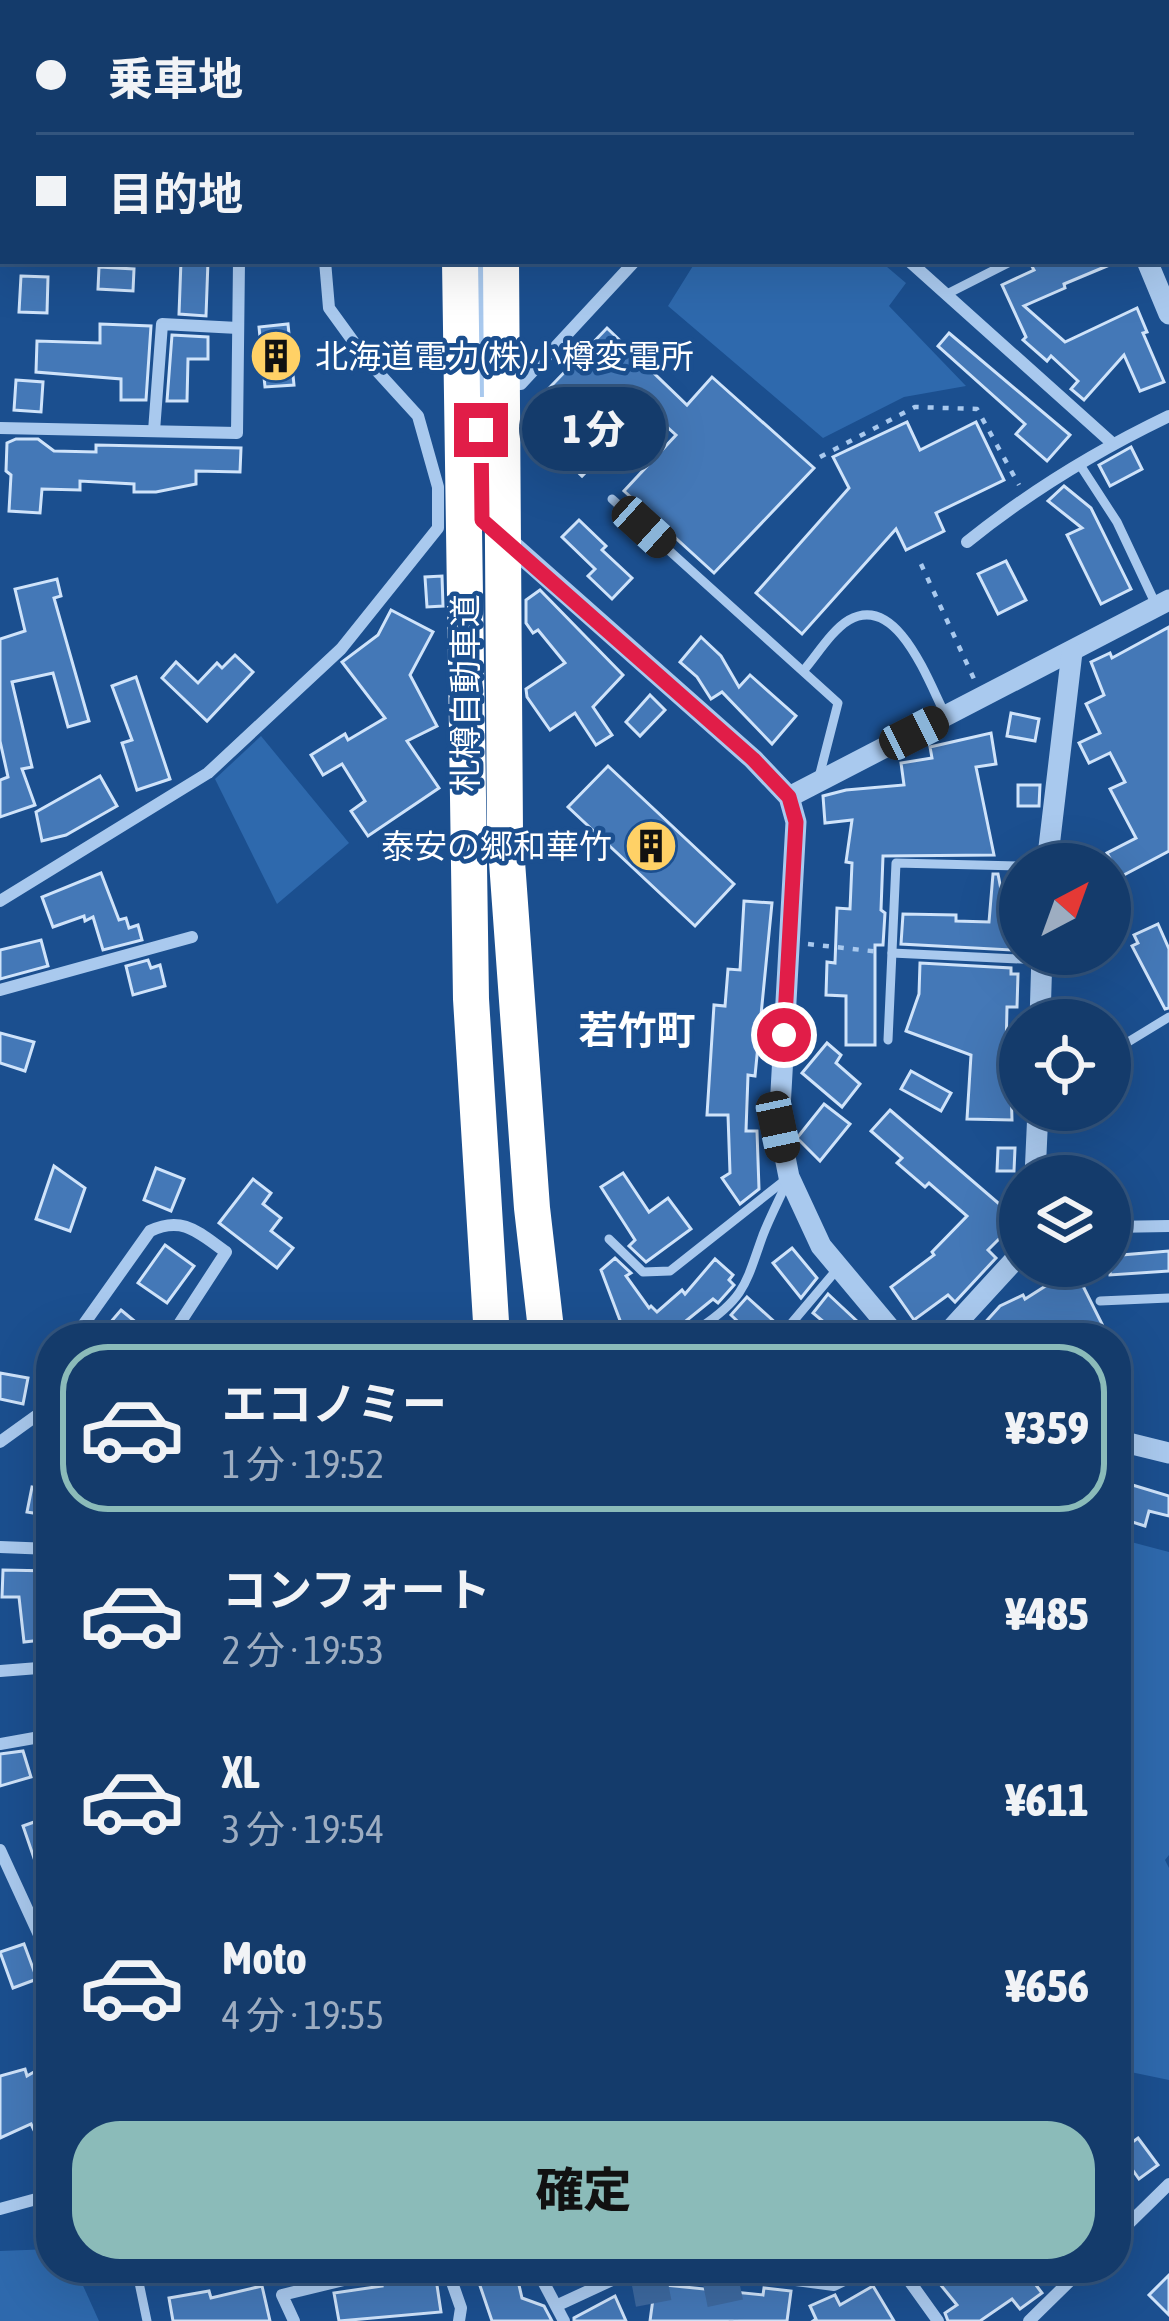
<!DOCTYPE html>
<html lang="ja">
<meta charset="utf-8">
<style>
body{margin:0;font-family:"Asap Condensed","Noto Sans JP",sans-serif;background:#214673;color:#f1f3f6;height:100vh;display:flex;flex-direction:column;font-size:45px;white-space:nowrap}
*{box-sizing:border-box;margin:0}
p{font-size:39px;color:#9dadc1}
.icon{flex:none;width:66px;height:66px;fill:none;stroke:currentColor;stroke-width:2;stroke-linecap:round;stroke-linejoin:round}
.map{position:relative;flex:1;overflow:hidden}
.details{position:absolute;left:36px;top:1323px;width:1095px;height:960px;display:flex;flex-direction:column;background:#143b6b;border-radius:48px;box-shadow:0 12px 48px #0002,0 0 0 3px #33557e}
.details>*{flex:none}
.top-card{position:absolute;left:0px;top:0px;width:1170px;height:264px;box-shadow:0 12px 48px #0002,0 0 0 3px #33557e;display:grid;align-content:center;height:264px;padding:0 36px;background:#143b6b}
.needle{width:78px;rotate:41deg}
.fabs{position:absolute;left:999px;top:843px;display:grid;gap:24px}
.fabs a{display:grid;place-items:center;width:132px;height:132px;border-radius:50%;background:#143b6b;box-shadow:0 12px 48px #0002,0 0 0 3px #33557e;font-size:60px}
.end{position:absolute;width:54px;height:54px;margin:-27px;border:15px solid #e11d48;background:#fff;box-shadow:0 0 0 6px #fff}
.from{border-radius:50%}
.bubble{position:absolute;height:84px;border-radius:42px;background:#143b6b;box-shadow:0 12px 48px #0002,0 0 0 3px #33557e;font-size:39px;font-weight:800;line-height:84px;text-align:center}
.car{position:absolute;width:36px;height:72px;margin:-36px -18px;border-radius:15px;box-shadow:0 0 9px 3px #0007;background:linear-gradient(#222 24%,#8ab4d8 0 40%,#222 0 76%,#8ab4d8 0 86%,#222 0)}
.top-card b{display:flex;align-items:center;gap:42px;height:114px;font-size:45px}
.top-card b+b{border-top:3px solid #33557e}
.top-card i{width:30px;height:30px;background:#f1f3f6}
ul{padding:21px 0 0;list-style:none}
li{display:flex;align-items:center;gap:36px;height:168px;margin:0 24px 18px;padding:0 12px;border:6px solid transparent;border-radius:48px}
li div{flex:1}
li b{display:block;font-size:45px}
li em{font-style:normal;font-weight:800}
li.selected{border-color:#8bbbb9}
li>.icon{width:108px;height:108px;stroke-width:1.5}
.button{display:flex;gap:24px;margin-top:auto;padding:24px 36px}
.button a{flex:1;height:138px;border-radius:48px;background:#8bbbb9;color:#111;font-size:48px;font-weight:800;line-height:138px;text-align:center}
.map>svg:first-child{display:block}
</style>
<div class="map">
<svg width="1169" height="2321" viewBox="0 0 1169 2321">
<rect width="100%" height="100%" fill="#1b4f8f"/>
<g fill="#2e69ad">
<path d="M 696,261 L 880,261 L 906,283 L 889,306 L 966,386 L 904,397 L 823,438 L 668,306 Z"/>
<path d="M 261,736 L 349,843 L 277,904 L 215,779 Z"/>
<path d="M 1116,1538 L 1169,1552 L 1169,1855 L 1165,1860 L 1169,1868 L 1169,2080 L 1116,2069 Z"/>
<path d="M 51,2249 L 51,2268 L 75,2268 L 99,2321 L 0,2321 L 0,2251 Z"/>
</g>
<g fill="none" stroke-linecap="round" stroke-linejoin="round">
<path stroke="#9cc4f0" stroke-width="6" d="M 1167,3 L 1169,1"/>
</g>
<g fill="#4478b7" stroke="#cfe3fa" stroke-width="3">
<path d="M 181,261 L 208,261 L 206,316 L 179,314 Z"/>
<path d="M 1029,261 L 1119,261 L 1064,284 L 1065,288 L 1024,306 L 1065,342 L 1137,308 L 1147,332 L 1143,333 L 1164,382 L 1140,391 L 1124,355 L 1084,400 L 1071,389 L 1078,381 L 1051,356 L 1047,361 L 1023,340 L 1026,337 L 1002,285 L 1034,270 Z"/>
<path d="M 99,267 L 134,269 L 133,291 L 98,289 Z"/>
<path d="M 21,276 L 48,277 L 47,313 L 19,312 Z"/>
<path d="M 100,324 L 151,326 L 146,400 L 121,400 L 121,379 L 36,372 L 37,341 L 100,343 Z"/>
<path d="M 288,324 L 294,385 L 265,387 L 259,327 Z"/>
<path d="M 607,328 L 687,405 L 712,377 L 814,468 L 714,573 L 624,491 L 676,435 L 647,409 L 582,476 L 525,420 L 525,413 Z"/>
<path d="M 949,333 L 1070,435 L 1047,461 L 1016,434 L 1025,424 L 938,346 Z"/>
<path d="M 172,335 L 208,337 L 208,359 L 188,359 L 187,401 L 167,401 Z"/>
<path d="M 16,380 L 43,382 L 41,412 L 14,410 Z"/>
<path d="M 907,422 L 920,450 L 976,422 L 1004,480 L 936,513 L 944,531 L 906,550 L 896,529 L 802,634 L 756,593 L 849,488 L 833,457 Z"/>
<path d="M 16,439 L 38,439 L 54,451 L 96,452 L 96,445 L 241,448 L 240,472 L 196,471 L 196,484 L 156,492 L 134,492 L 134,484 L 80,481 L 80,490 L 42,489 L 40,513 L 9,511 L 11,475 L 6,471 L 7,443 Z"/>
<path d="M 1131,447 L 1142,469 L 1110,486 L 1099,465 Z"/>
<path d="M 1064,486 L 1091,508 L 1131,589 L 1101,604 L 1067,535 L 1082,528 L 1048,501 Z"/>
<path d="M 579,520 L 606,546 L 602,550 L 632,578 L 612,599 L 588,576 L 595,569 L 562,537 Z"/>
<path d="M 1006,561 L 1026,600 L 998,614 L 978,574 Z"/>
<path d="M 442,576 L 443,606 L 427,607 L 425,577 Z"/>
<path d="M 57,579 L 61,596 L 54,598 L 89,721 L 68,727 L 53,673 L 12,682 L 32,767 L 22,769 L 35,805 L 0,817 L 0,780 L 8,777 L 0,741 L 0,639 L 25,631 L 15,589 Z"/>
<path d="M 540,590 L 623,675 L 593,707 L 612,735 L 596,745 L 575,713 L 550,730 L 527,697 L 526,689 L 565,663 L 538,630 L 533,633 L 526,623 L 526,600 Z"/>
<path d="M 391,610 L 433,632 L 410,675 L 437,726 L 407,741 L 439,788 L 368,836 L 351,811 L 365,801 L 342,764 L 323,775 L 311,755 L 345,734 L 348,740 L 385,718 L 342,662 L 378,635 Z"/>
<path d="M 1169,627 L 1169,851 L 1120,877 L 1107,853 L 1136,838 L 1110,789 L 1125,782 L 1110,753 L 1089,763 L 1079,743 L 1100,733 L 1086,704 L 1104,695 L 1091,662 L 1110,653 L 1112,658 Z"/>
<path d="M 701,637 L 721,656 L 739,687 L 750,675 L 796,716 L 772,744 L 722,692 L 711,699 L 697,677 L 680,662 Z"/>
<path d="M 235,655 L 253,672 L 207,721 L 162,678 L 176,662 L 198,683 L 217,663 L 222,668 Z"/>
<path d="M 136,677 L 170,779 L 137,790 L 122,743 L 132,740 L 112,686 Z"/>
<path d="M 650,695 L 665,710 L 640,736 L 626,722 Z"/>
<path d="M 1011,713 L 1039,719 L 1035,741 L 1007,736 Z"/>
<path d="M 991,733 L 996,764 L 976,767 L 994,855 L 883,856 L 881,910 L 885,913 L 883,945 L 875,945 L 875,1045 L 846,1045 L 846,996 L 826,995 L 827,962 L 835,963 L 837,908 L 850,909 L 852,863 L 846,862 L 852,820 L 825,823 L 823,796 L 846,790 L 904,785 L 901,763 L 932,758 L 930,747 Z"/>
<path d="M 608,766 L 734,884 L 695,926 L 568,807 Z"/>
<path d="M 100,776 L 117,806 L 66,835 L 42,841 L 36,812 Z"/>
<path d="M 1018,785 L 1040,785 L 1039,806 L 1018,806 Z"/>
<path d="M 101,873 L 119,920 L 126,918 L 129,928 L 138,925 L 142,940 L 103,950 L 93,917 L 85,921 L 84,916 L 53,927 L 42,897 Z"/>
<path d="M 993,874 L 998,874 L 1007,921 L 1013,921 L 1011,950 L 901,944 L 903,914 L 956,915 L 956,921 L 989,922 Z"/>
<path d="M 744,901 L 772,903 L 755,1076 L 748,1075 L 746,1131 L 757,1131 L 759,1189 L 740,1204 L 722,1178 L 730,1173 L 728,1115 L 707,1115 L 714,1005 L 725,1006 L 728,969 L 740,970 Z"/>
<path d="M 1158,924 L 1169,949 L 1169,1008 L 1165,1009 L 1132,946 L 1138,943 L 1134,935 Z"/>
<path d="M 41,940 L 48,966 L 0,979 L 0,950 Z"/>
<path d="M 148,960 L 151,968 L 160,965 L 165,986 L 133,995 L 126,966 Z"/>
<path d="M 920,963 L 1011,968 L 1011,974 L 1018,974 L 1017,1007 L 1007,1007 L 1006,1051 L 1010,1051 L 1012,1120 L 967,1119 L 971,1055 L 906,1031 L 919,994 Z"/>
<path d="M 0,1033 L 34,1042 L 25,1071 L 0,1063 Z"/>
<path d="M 827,1043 L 841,1055 L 836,1063 L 860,1084 L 842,1107 L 802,1073 Z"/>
<path d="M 911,1071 L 951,1093 L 941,1111 L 901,1089 Z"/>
<path d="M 824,1104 L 850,1124 L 820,1161 L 797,1138 Z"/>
<path d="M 890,1110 L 1018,1220 L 988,1250 L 996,1258 L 955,1302 L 948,1295 L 914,1320 L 891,1287 L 934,1255 L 932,1252 L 967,1216 L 929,1183 L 925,1187 L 897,1163 L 902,1158 L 871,1131 Z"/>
<path d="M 998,1148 L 1015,1148 L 1014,1171 L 997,1171 Z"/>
<path d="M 54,1166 L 85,1188 L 70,1231 L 36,1219 Z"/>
<path d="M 156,1168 L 184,1179 L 171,1211 L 144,1200 Z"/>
<path d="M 623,1173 L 649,1212 L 668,1198 L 691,1229 L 646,1262 L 629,1246 L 635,1240 L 601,1187 Z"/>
<path d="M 253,1179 L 271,1193 L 263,1204 L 281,1218 L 271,1231 L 293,1248 L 277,1268 L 219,1223 Z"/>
<path d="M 165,1245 L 194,1266 L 167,1303 L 138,1283 Z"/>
<path d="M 792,1248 L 817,1278 L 801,1298 L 773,1263 Z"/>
<path d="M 1169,1251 L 1169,1271 L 1110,1275 L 1110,1256 Z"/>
<path d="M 615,1258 L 631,1273 L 626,1276 L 649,1308 L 651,1306 L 657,1312 L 682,1290 L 685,1294 L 715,1259 L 733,1275 L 729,1280 L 734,1285 L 718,1303 L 713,1299 L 665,1338 L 634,1338 L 621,1323 L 601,1270 Z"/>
<path d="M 1074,1268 L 1109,1338 L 1063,1338 L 1054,1324 L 1025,1338 L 971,1338 L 1000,1306 L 1023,1295 L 1025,1299 Z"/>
<path d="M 828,1294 L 858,1322 L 843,1338 L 813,1313 Z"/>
<path d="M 747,1297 L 778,1325 L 770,1338 L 755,1338 L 731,1315 Z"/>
<path d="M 121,1310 L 155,1338 L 97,1338 Z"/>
<path d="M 0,1373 L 28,1378 L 23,1404 L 0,1399 Z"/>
<path d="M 1116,1480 L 1169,1496 L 1169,1516 L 1149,1511 L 1145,1526 L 1116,1517 Z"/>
<path d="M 32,1487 L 51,1490 L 51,1516 L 27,1512 Z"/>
<path d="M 3,1570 L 51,1571 L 51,1639 L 24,1642 L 19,1597 L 2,1597 Z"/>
<path d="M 23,1751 L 31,1777 L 0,1786 L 0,1754 Z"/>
<path d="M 51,1816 L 51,1863 L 37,1867 L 23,1826 Z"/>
<path d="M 24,1944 L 37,1979 L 13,1988 L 0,1952 Z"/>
<path d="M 51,2062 L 51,2165 L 31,2124 L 0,2138 L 0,2076 L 25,2069 L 27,2076 Z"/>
<path d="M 1138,2138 L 1158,2165 L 1139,2179 L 1129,2165 L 1124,2169 L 1116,2159 L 1116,2154 Z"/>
<path d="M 488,2268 L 515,2268 L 522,2298 L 544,2306 L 552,2321 L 492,2321 L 475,2271 Z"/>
<path d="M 927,2268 L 1023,2268 L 1042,2293 L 1020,2309 L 1012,2299 L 980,2321 L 948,2321 L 945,2313 L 957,2305 Z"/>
<path d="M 435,2272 L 441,2312 L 339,2321 L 334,2293 L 382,2286 L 381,2282 L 400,2276 Z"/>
<path d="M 1169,2275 L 1169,2315 L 1149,2295 Z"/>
<path d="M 655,2284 L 763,2295 L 764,2288 L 791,2291 L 787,2321 L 650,2321 Z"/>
<path d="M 262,2286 L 270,2321 L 173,2321 L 169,2298 L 209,2291 L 211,2298 Z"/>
<path d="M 873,2286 L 894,2321 L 813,2321 L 816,2319 L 810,2306 L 835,2295 L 840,2305 Z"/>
<path d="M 615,2296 L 626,2321 L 574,2321 L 574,2318 Z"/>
</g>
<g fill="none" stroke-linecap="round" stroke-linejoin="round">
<g stroke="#3d69a0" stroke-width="36" stroke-dasharray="36 18" stroke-linecap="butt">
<path d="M 647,2268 L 657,2321"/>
<path d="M 718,2268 L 729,2321"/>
</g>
<g stroke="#a9c9ee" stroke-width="4.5" stroke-dasharray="6 9" stroke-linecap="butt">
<path d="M 820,457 L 915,407 L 977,409 L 1019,485"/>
<path d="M 921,564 L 974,679"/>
<path d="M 808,944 L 880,952"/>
</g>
<g stroke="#a9c9ee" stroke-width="9">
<path d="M 785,3 L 786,0"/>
<path d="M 947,294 L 1012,261"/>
<path d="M 1080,465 L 1117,522 L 1157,607"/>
<path d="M 612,499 L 838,703 L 818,781"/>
<path d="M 804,670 C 817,655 832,630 849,620 C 898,592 929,684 946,716"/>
<path d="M 892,953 L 1042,960"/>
<path d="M 888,1040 L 896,863 L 1020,866"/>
<path d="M 1110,1053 L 1169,1017"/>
<path d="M 609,1239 L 643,1272 L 670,1271 L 789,1177"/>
<path d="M 1100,1301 L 1169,1298"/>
<path d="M 701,1327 C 746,1297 746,1282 763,1235 C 770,1217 779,1200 787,1182"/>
<path d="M 779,1338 L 839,1267"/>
<path d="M 136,2268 L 147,2321"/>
</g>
<g stroke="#a9c9ee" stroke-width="12">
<path d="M 107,0 L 107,3"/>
<path d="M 191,3 L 191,0"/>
<path d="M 0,51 L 3,52"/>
<path d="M 909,261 L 1112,443"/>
<path d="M 504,384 L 521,384 L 635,261"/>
<path d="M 0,428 L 237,433 L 239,261"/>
<path d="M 154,431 L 162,324 L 238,328"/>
<path d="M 967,542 C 1029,492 1096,451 1169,416"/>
<path d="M 0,901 L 208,773 L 341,649 L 438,528 L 438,487 L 418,416 L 366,359 L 329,308 L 325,261"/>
<path d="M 0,990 L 192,937"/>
<path d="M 1110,1227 L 1169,1226"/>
<path d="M 74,1338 L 150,1231 C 183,1215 199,1233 226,1252 L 170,1338"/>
<path d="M 0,1442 L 47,1408 L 51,1398"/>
<path d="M 0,1547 L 51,1549"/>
<path d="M 0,1671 L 51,1667"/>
<path d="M 0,1744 L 51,1735"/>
<path d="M 0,1850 L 51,1961"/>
<path d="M 0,2209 L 51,2195"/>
<path d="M 1116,2236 L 1169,2184"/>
<path d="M 447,2268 L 461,2308 L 459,2321"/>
<path d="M 536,2268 L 564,2321"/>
<path d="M 704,2268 L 834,2285 L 868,2268"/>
<path d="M 900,2268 L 938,2321"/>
<path d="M 558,2305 L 638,2268"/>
<path d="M 294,2321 L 282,2295 L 393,2268"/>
<path d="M 1029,2321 L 1083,2268"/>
</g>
<g stroke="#a9c9ee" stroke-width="21">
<path d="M 473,0 L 473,3"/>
<path d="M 1039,0 L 1040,3"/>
<path d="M 479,261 L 481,470"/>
<path d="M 1147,261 L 1169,314"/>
<path d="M 500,535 L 753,759 L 789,797 L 796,822 L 779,1127 L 789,1177 L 821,1246 L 898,1338"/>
<path d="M 789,797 L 1169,600"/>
<path d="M 1047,864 L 1072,652"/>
<path d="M 1040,1020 L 1042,954"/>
<path d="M 1035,1176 L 1038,1110"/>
<path d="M 943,1338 L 1020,1254"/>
<path d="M 1116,1440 L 1169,1453"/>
</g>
<g stroke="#fff" stroke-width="36">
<path d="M 439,0 L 440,3"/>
<path d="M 498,0 L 498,3"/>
<path d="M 460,261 L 471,999 L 492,1338"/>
<path d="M 505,834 L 532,1208 L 547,1338"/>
</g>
<path stroke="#fff" stroke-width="36" d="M 501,261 L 505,834"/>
</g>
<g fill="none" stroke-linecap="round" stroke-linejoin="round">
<path stroke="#e11d48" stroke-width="15" d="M 481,430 L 482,520 L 753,759 L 789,797 L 796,822 L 784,1035"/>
</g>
<defs>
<g id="building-disc" transform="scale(2.7)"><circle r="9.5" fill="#ffd166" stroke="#1b4f8f"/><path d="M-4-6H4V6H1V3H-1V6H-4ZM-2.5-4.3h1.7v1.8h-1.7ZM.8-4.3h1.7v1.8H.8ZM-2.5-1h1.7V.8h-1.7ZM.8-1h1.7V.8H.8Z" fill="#111"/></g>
</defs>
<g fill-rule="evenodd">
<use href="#building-disc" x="276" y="356"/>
<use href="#building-disc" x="651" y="846"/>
</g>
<g text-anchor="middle" stroke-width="9" stroke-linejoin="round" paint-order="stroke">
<g font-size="33" fill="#fff" stroke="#1b4f8f" text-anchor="start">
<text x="315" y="368">北海道電力(株)小樽変電所</text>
<text x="612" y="858" text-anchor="end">泰安の郷和華竹</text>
</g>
<g font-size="33" fill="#fff" stroke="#1b4f8f">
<text transform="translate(465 693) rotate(-90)" y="12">札樽自動車道</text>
</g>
<g font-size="39" font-weight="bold" fill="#fff" stroke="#1b4f8f">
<text x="637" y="1044">若竹町</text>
</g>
</g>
</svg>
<div class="fabs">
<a><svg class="needle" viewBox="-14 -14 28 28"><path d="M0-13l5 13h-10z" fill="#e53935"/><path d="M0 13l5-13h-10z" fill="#9dadc1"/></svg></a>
<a><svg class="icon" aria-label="locate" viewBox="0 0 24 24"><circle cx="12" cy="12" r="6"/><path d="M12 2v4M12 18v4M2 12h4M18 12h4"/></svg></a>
<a><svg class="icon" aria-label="layers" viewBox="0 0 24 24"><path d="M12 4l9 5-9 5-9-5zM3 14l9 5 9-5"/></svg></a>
</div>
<i class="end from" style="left:784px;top:1035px"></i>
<i class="end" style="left:481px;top:430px"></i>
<div class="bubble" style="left:522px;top:387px;width:144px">1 分</div>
<i class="car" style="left:644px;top:527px;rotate:132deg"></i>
<i class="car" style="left:914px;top:733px;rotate:63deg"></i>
<i class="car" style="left:778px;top:1127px;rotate:168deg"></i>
<div class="top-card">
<b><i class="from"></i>乗車地</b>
<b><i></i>目的地</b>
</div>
<section class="details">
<ul>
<li class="selected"><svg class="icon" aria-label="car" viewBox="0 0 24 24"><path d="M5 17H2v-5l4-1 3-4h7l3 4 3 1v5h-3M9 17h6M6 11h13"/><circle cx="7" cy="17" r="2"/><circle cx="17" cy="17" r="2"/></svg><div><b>エコノミー</b><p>1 分 · 19:52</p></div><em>¥359</em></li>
<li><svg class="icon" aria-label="car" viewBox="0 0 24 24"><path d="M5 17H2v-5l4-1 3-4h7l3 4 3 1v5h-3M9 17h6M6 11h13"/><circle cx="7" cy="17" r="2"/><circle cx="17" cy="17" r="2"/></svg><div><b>コンフォート</b><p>2 分 · 19:53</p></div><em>¥485</em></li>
<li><svg class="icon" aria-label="car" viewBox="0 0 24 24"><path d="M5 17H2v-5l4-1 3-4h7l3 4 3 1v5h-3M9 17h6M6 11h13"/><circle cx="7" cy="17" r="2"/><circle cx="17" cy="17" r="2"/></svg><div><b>XL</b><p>3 分 · 19:54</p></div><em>¥611</em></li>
<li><svg class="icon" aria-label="car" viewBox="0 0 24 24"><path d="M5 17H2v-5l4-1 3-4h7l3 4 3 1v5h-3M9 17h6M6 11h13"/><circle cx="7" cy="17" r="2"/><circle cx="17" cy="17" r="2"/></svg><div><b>Moto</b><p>4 分 · 19:55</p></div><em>¥656</em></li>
</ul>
<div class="button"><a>確定</a></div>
</section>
</div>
